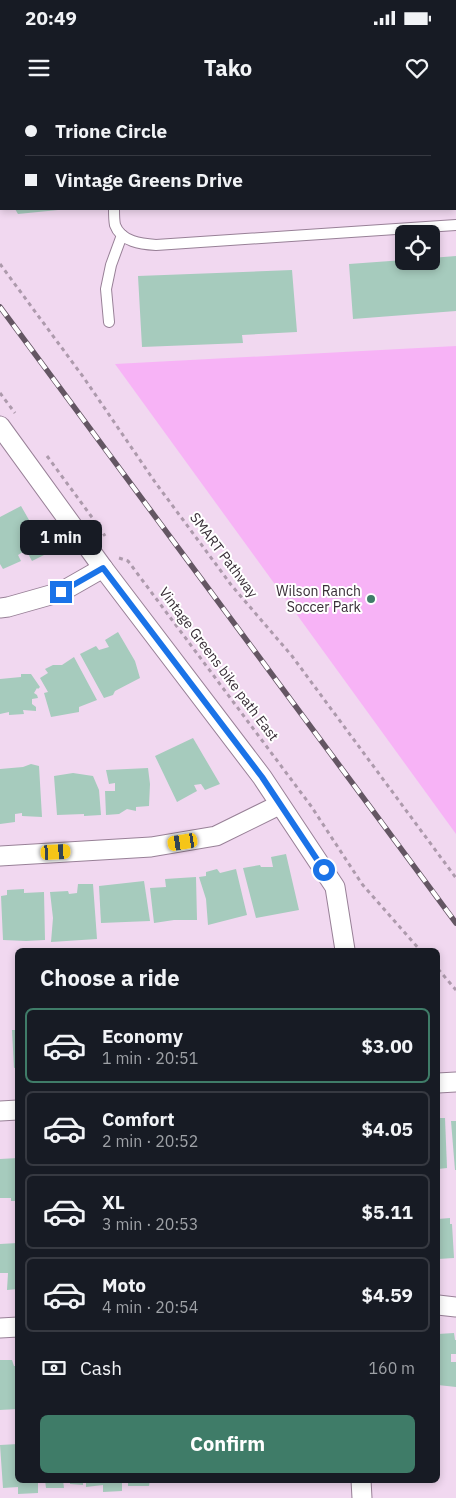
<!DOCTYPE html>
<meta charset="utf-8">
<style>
body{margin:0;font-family:"IBM Plex Sans",sans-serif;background:#20242c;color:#f1f3f6;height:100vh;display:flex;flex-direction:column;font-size:19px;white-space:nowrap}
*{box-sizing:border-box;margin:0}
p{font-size:16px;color:#9ea1a6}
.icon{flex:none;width:28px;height:28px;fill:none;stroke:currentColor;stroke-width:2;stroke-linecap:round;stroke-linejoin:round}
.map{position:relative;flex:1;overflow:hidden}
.drawer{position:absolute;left:15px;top:848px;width:425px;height:535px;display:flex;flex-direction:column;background:#171b24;border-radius:8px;box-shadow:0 2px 8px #0003}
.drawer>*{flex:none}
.banner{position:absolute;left:0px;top:0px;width:456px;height:110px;box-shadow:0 2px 8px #0003;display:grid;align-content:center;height:110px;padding:0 25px;background:#171b24}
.controls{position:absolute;left:395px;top:125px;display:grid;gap:10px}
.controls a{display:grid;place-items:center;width:45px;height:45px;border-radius:8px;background:#171b24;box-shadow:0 2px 8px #0003;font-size:25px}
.end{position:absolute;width:22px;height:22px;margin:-11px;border:6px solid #1a73e8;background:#fff;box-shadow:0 0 0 2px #fff}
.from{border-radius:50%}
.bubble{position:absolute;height:35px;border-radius:8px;background:#171b24;box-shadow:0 2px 8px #0003;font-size:16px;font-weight:700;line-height:35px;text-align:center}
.car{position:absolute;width:15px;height:30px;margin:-15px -8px;border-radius:6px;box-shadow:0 0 4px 1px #0007;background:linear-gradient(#f5c518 24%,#345 0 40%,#f5c518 0 76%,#345 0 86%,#f5c518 0)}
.banner b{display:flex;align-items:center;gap:18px;height:48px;font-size:19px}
.banner b+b{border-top:1px solid #363941}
.banner i{width:12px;height:12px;background:#f1f3f6}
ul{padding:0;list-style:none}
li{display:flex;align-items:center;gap:15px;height:75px;margin:0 10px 8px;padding:0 15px;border:2px solid #363941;border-radius:8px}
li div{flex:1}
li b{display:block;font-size:19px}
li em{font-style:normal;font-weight:700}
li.current{border-color:#3f7c68}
li>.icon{width:45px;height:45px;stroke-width:1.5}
h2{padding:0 25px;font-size:22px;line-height:60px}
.pay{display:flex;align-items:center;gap:12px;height:55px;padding:0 25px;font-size:19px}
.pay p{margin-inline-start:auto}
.button{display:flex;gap:10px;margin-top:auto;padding:10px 25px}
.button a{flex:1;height:58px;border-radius:8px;background:#3f7c68;color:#fff;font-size:20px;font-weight:700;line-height:58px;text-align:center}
.status{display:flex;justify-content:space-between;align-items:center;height:35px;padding:0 25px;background:#171b24;direction:ltr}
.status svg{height:14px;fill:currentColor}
header{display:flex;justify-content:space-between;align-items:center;height:65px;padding:0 25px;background:#171b24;font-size:22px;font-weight:700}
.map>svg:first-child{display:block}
</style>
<div class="status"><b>20:49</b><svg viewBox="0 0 49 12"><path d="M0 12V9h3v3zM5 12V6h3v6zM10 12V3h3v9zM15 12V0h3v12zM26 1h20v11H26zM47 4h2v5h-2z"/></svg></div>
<header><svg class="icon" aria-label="menu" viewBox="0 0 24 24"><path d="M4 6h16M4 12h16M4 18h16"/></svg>Tako<svg class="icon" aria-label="heart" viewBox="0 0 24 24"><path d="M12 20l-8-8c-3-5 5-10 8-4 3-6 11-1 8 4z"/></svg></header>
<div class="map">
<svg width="456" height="1398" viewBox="0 0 456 1398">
<rect width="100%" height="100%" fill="#f1d8f0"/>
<path fill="#f7b3f6" d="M 456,246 L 456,734 L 115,264 Z"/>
<g fill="#a6cbbd">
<path d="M 15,109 L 58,109 L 58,110 L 18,114 Z"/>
<path d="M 456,156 L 456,211 L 353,219 L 349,164 L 404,160 L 404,161 L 431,161 L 431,158 Z"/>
<path d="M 292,170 L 297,232 L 242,235 L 243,243 L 142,247 L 138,176 Z"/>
<path d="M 21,406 L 48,453 L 32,461 L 26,450 L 18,455 L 21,461 L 3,469 L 0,464 L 0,417 Z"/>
<path d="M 118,532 L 135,561 L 140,578 L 115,591 L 113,595 L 104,598 L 80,554 L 96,546 L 99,550 L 109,547 L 105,540 Z"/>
<path d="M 74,557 L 97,600 L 79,607 L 79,612 L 51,617 L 44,593 L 48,592 L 40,578 L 48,573 L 45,569 L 53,565 L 62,565 Z"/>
<path d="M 21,574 L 31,574 L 40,587 L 38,589 L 37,588 L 34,593 L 37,595 L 38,598 L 32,599 L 32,604 L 36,607 L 36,611 L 23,610 L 24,614 L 9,615 L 9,612 L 0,614 L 0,579 L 21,577 Z"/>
<path d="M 193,638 L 220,684 L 205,690 L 201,684 L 194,685 L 197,691 L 177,702 L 155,656 Z"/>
<path d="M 31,664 L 39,666 L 42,717 L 22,716 L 22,713 L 15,714 L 15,722 L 0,724 L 0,669 L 23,667 Z"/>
<path d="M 148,668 L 150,684 L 149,706 L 136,707 L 136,711 L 127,709 L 119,714 L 106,715 L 105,691 L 115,691 L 115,683 L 109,684 L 106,670 Z"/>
<path d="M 73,673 L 93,676 L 99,690 L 101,715 L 84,716 L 84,714 L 57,715 L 54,676 Z"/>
<path d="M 286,754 L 299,810 L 256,818 L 243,768 L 260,765 L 261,767 L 273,767 L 271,757 Z"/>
<path d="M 217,769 L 220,773 L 236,769 L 247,815 L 208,825 L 206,799 L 199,777 L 206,776 L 206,772 Z"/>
<path d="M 196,777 L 197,820 L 174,820 L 154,823 L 150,788 L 166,787 L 165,779 Z"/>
<path d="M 144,781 L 150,821 L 101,823 L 99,786 Z"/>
<path d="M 78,784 L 93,784 L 97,839 L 51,842 L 53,818 L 50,792 L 68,791 L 69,794 L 77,793 Z"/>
<path d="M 24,789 L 24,793 L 44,792 L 45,840 L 26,841 L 3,840 L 1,796 L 7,795 L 7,790 Z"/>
<path d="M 12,930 L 18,930 L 18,967 L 14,968 Z"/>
<path d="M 438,1018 L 445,1018 L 447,1068 L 438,1069 Z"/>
<path d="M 451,1021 L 456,1021 L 456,1070 L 455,1070 Z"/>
<path d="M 18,1058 L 18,1101 L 11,1101 L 11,1098 L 0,1098 L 0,1059 Z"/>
<path d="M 450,1118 L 450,1124 L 452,1124 L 454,1158 L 438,1159 L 438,1119 Z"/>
<path d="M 18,1143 L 18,1189 L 7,1190 L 8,1173 L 0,1173 L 0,1144 Z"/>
<path d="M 454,1233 L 455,1240 L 456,1240 L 456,1254 L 451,1254 L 451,1262 L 456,1262 L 456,1287 L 438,1285 L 438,1234 Z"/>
<path d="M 0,1260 L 12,1260 L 14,1266 L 18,1266 L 18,1309 L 0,1310 Z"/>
<path d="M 18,1344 L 18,1380 L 38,1380 L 38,1393 L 18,1394 L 18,1387 L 3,1388 L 0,1345 Z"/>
<path d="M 45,1380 L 63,1380 L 64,1388 L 46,1388 Z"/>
<path d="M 70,1380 L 83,1380 L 83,1385 L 70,1384 Z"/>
<path d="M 86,1380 L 122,1380 L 122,1391 L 103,1392 L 103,1385 L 86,1387 Z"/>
<path d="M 128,1380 L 150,1380 L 149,1386 L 128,1386 Z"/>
</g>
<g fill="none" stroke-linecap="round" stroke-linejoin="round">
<g stroke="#988097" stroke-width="12">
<g id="service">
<path d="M 105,0 L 105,1"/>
<path d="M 319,0 L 319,1"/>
<path d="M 456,0 L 456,3"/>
<path d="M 455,14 L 456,13"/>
<path d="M 0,47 L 1,47"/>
<path d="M 114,109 C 114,114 114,120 115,125 C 121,142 142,144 156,145 L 456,125"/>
<path d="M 109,222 L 106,189 L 111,165 L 122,135"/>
</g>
</g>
<g stroke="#988097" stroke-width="21">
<g id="minor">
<path d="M 0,326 L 103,468 L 262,677 L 335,787 L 345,850"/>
<path d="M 0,508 L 8,507 L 61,492 L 103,468"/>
<path d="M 0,756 L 151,747 L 216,736 L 279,705"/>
<path d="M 438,983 L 456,982"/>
<path d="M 0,1011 L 18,1010"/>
<path d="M 438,1205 L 456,1207"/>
<path d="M 0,1228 L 18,1227"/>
<path d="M 361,1380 L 362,1398"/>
</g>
</g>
<g stroke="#ad9aac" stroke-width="3" stroke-dasharray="4 4" stroke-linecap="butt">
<path d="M 0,164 L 84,278 L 155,382 L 232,486 L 292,556 L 456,778"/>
<path d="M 0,293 L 15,313"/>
<path d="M 47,356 L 94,420 L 105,436"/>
<path d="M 119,458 L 128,461 L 311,706 L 362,784 L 420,850"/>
<path d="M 438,869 L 456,890"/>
</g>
<use href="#service" stroke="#fff" stroke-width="10"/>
<use href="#minor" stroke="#fff" stroke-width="19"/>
<g stroke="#645663" stroke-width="5.5">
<path id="rail" d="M 0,207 L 456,823"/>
</g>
<use href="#rail" stroke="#fff" stroke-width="4" stroke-dasharray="11" stroke-linecap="butt"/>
</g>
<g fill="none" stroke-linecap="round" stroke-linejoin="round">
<path stroke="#1a73e8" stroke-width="6" d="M 61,492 L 103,468 L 262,677 L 324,770"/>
</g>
<circle fill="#3f7c68" stroke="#fff" stroke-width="2" cx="371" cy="499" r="5"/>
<g text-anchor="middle" stroke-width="4" stroke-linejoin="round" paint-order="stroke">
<g font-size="14" fill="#382e37" stroke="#fff">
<text transform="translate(224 455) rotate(53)" y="5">SMART Pathway</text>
<text transform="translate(219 564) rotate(53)" y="5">Vintage Greens bike path East</text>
</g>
<g font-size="14" fill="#382e37" stroke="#fff" text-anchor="end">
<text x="361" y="496">Wilson Ranch<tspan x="361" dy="16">Soccer Park</tspan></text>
</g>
</g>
</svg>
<div class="controls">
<a><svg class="icon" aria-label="locate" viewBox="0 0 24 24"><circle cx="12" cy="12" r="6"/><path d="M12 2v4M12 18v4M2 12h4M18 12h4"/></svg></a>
</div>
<i class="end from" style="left:324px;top:770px"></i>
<i class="end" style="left:61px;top:492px"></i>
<div class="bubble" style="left:20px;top:420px;width:82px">1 min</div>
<i class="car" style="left:183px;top:742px;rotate:261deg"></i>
<i class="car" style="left:56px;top:752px;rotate:87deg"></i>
<div class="banner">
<b><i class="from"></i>Trione Circle</b>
<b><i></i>Vintage Greens Drive</b>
</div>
<section class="drawer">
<h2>Choose a ride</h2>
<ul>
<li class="current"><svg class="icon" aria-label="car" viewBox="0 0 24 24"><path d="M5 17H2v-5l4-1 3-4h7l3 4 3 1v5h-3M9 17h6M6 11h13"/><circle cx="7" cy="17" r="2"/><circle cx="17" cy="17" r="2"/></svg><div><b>Economy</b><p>1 min · 20:51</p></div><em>$3.00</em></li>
<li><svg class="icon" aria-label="car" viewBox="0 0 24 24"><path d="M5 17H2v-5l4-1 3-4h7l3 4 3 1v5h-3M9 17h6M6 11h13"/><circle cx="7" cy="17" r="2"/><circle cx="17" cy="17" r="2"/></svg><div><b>Comfort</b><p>2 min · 20:52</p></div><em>$4.05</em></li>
<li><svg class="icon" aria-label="car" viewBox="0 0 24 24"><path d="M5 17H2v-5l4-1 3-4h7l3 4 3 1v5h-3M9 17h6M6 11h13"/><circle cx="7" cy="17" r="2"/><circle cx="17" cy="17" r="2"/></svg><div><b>XL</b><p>3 min · 20:53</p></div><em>$5.11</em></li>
<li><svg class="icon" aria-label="car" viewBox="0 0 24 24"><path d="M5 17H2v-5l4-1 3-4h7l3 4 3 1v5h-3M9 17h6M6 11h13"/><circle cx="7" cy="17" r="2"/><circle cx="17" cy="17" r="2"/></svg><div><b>Moto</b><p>4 min · 20:54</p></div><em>$4.59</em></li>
</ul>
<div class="pay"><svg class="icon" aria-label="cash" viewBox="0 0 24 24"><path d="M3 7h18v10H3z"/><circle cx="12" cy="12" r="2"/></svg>Cash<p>160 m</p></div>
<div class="button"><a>Confirm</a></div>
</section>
</div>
